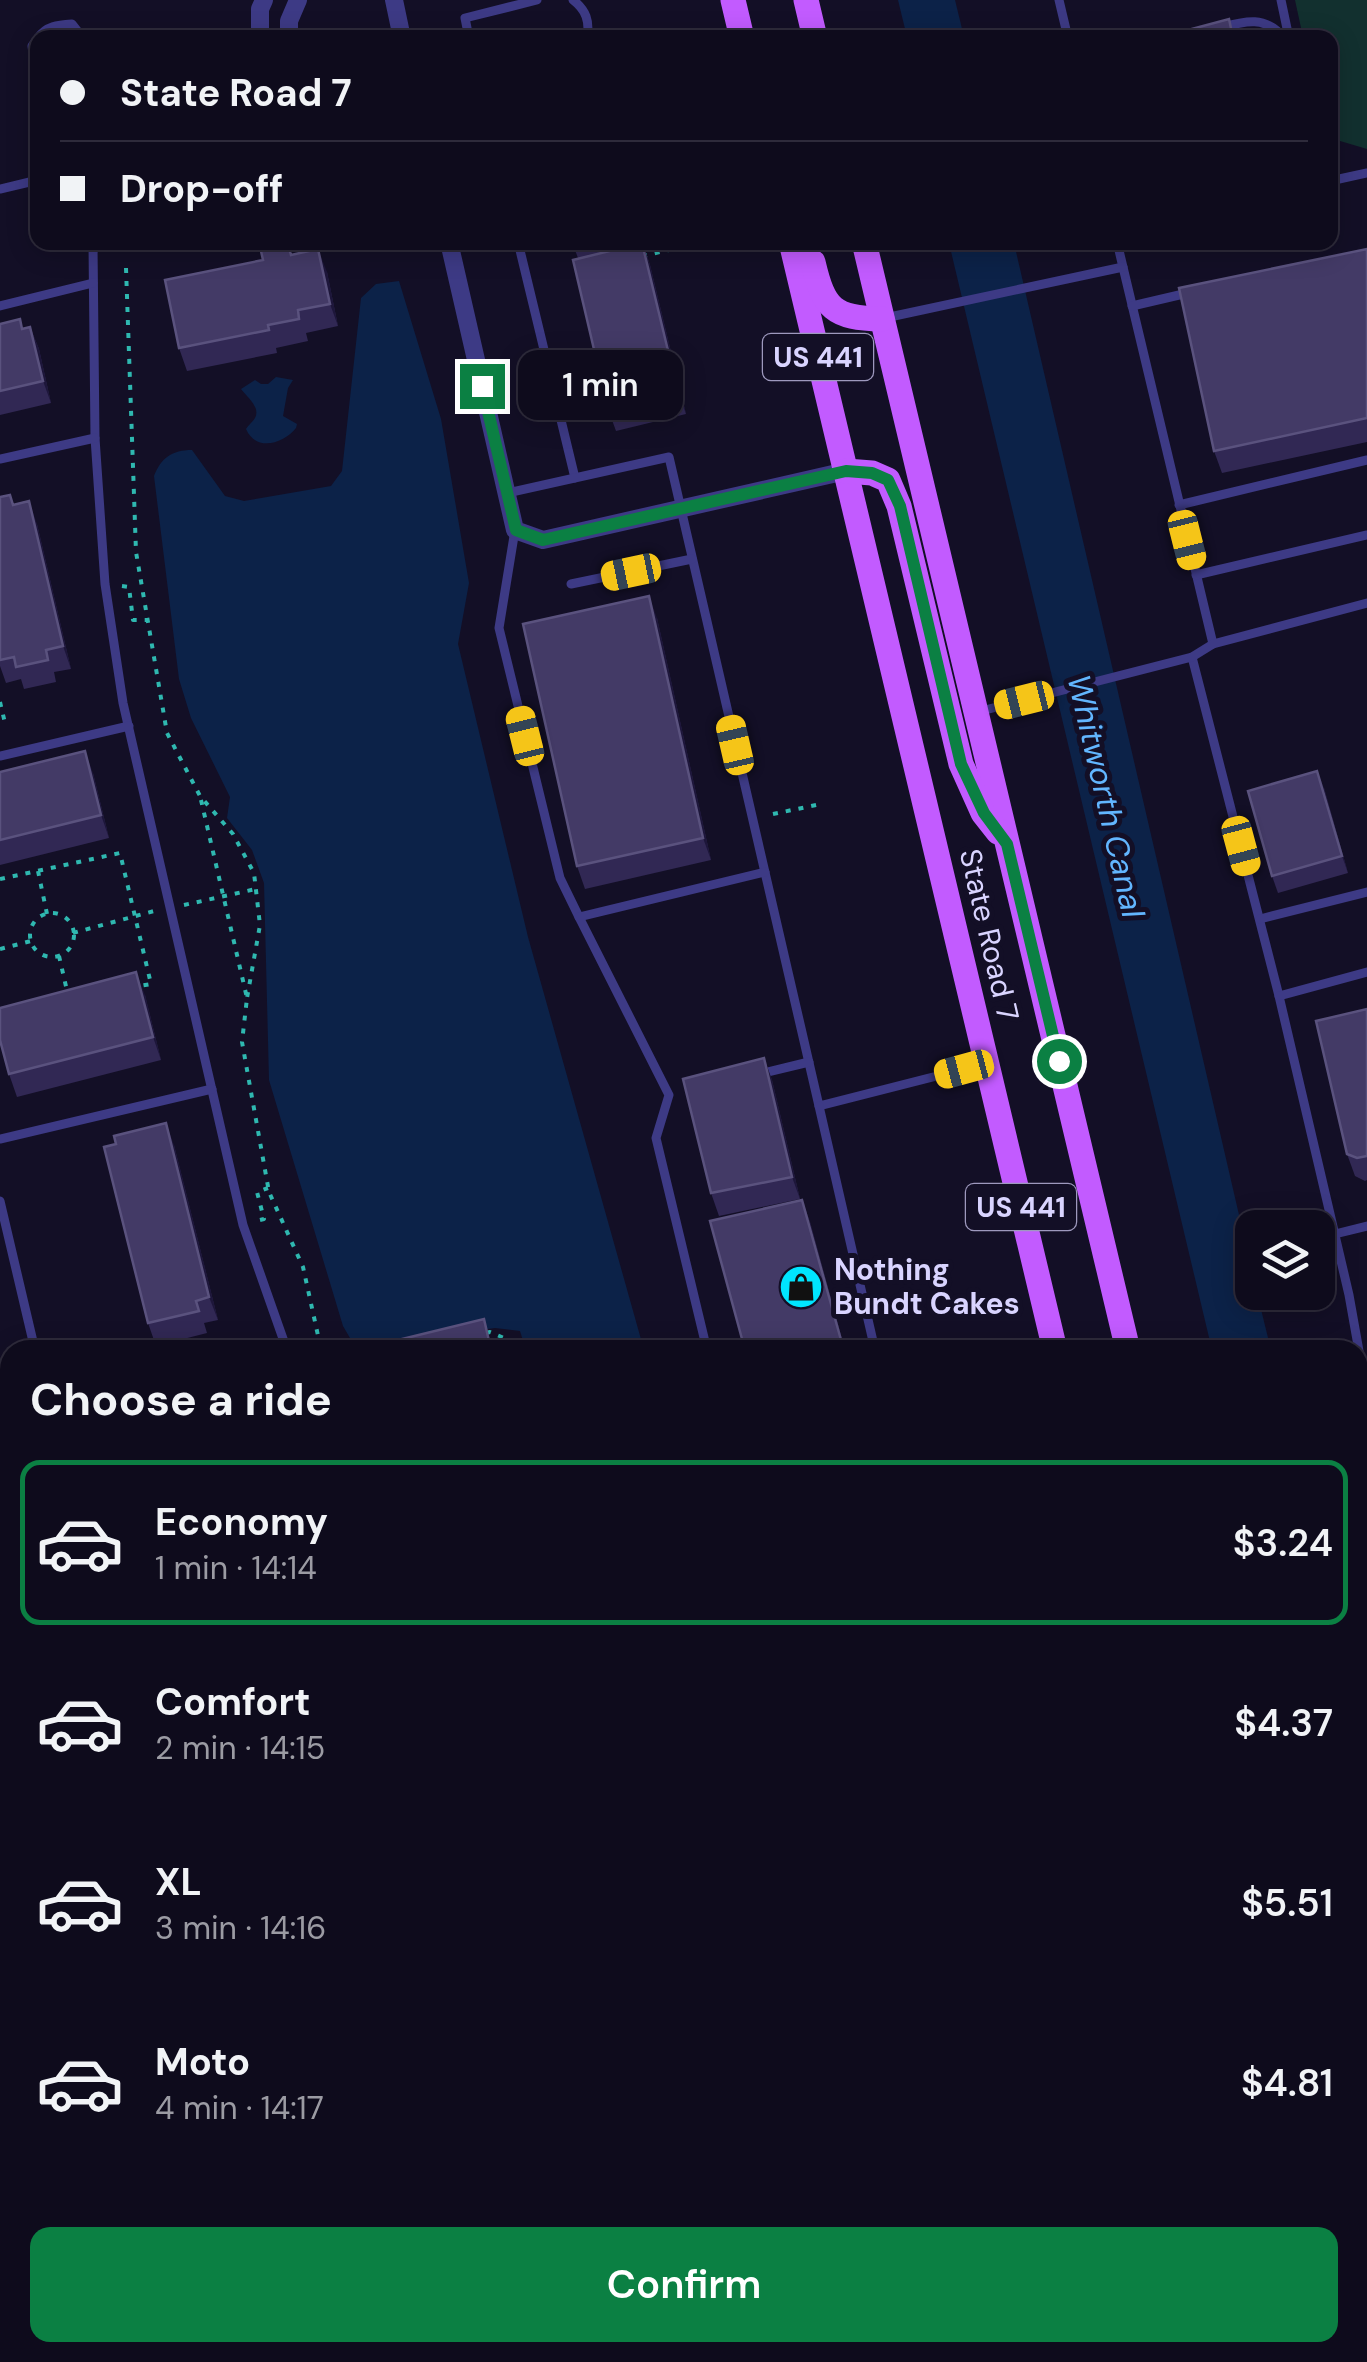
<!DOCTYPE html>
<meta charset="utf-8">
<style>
body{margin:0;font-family:"DM Sans",sans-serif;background:#171425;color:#f1f3f6;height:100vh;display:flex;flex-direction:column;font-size:38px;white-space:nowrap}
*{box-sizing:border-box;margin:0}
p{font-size:32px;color:#9b9ba3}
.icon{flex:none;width:55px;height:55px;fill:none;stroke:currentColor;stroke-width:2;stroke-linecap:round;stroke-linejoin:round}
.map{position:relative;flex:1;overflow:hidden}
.drawer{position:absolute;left:0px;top:1340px;width:1368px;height:1022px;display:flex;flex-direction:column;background:#0e0b1c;border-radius:30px 30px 0 0;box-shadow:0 5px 25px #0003,0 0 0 2px #2e2b3b}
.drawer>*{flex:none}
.banner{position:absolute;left:30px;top:30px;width:1308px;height:220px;border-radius:20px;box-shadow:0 5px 25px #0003,0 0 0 2px #2e2b3b;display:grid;align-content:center;height:220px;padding:0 30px;background:#0e0b1c}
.controls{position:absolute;left:1235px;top:1210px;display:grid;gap:20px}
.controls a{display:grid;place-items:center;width:100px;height:100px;border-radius:20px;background:#0e0b1c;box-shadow:0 5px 25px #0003,0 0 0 2px #2e2b3b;font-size:50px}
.end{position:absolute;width:45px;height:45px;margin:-22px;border:12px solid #0b8043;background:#fff;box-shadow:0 0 0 5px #fff}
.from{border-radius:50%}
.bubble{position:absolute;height:70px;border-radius:20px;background:#0e0b1c;box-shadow:0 5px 25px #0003,0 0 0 2px #2e2b3b;font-size:32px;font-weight:600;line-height:70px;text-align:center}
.car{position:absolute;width:30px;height:60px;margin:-30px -15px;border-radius:12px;box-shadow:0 0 8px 2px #0007;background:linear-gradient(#f5c518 24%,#345 0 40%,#f5c518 0 76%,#345 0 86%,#f5c518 0)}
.banner b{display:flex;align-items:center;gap:35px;height:95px;font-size:38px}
.banner b+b{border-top:2px solid #2e2b3b}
.banner i{width:25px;height:25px;background:#f1f3f6}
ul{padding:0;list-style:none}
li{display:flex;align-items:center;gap:30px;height:165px;margin:0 20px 15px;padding:0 10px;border:5px solid transparent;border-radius:20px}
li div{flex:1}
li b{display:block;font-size:38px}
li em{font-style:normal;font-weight:600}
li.selected{border-color:#0b8043}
li>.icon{width:90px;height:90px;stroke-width:1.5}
h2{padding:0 30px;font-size:45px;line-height:120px}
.button{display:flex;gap:20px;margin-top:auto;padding:20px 30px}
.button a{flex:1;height:115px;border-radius:20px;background:#0b8043;color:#fff;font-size:40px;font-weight:600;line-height:115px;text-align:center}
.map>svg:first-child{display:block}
</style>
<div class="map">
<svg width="1367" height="2362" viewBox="0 0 1367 2362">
<rect width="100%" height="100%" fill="#130f26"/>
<path fill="#12302f" d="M 1295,0 L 1367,0 L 1367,149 L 1330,138 L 1330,38 L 1303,37 Z"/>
<g fill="#0c2248">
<path d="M 898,0 L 955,0 L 964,37 L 907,37 Z"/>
<path d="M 949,243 L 1014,243 L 1252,1271 L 1252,1292 L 1257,1293 L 1271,1350 L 1212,1350 Z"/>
<path d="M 399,281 L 441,419 L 469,583 L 458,644 L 528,937 L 644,1350 L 526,1350 L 520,1331 L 495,1328 L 376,1345 L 350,1338 L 343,1326 L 269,1080 L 264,883 L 252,850 L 227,818 L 230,797 L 191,718 L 179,679 L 154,476 C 161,458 172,450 192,450 L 225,496 L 244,501 L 331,486 L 342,471 L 361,298 L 376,284 Z"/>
<path d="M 276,377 L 293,380 L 288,388 L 283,416 L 297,424 L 296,428 C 283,444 256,452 246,429 C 248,425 253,422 255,418 C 261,407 246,396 241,389 L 255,380 L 261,384 L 268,384 Z"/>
<path d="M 1358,1793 L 1367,1835 L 1367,2044 L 1358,2004 Z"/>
</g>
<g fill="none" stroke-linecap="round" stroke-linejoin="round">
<path stroke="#0c2248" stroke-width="22" d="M 0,1659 L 10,1657"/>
<g stroke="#2fb8b0" stroke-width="4" stroke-dasharray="5 8" stroke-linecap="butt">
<path d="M 642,256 L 692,245"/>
<path d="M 126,268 L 136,552 L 167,733 L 200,796 L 233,834 L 254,873 L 260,925 L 247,998"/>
<path d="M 122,586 L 129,587 L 133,620 L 147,620"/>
<path d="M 0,702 L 5,723"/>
<path d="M 201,800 L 247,998 L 242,1042 L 269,1192 L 303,1267 L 319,1340 L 339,1350"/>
<path d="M 773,814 L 821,804"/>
<path d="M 38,871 L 47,914"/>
<path d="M 0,879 L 120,853 L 151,984 L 139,986"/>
<path d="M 184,905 L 256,889"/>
<circle cx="52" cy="935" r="22"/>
<path d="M 73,933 L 154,911"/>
<path d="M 0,949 L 31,941"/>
<path d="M 59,956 L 68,995"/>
<path d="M 260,1220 L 264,1219 L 257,1192 L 268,1188"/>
<path d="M 486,1333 L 490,1332 L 511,1341 L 513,1350"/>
<path d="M 0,1528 L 10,1526"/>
<path d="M 0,1614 L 10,1611"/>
</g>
<g stroke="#3d3a85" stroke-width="9">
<path d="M 573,0 C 586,10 590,21 587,38"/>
<path d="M 1059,0 L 1068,38"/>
<path d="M 1281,0 L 1289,38"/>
<path d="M 1219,28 C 1245,21 1265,15 1284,38"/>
<path d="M 38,38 L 32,46 L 38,93"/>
<path d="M 38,38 C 46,26 58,25 72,24 L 83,38"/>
<path d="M 469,38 L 465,18 L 537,0"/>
<path d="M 1330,181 L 1367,173"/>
<path d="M 0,189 L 38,180"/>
<path d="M 518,242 L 575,478"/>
<path d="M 1117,242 L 1213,644"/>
<path d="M 93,245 L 95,438 L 105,584 L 123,703 L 243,1225 L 287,1350"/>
<path d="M 0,306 L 93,283"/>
<path d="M 1132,306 L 1192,292"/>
<path d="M 885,318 L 1123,267"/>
<path d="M 0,459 L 95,438"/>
<path d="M 507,493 L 669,457 L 819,1106 L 984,1064"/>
<path d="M 1179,505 L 1367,460"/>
<path d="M 515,530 L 499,628 L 560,878 L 579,917"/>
<path d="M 1196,575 L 1367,535"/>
<path d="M 571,584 L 692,559"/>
<path d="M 1192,657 L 1279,996 L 1349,1295 L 1367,1396"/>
<path d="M 981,711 L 1192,657 L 1213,644 L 1367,603"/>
<path d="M 0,756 L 129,726"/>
<path d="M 1260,919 L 1367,892"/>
<path d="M 1279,996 L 1367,972"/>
<path d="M 759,1074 L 809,1062"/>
<path d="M 819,1106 L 875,1350"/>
<path d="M 0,1139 L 212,1089"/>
<path d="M 0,1201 L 35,1350"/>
<path d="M 1335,1234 L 1367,1226"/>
<path d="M 707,1350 L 656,1138 L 669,1095 L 579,917 L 765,872"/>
<path d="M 1358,1476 L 1367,1474"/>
<path d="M 1358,1511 L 1367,1509"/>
<path d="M 0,1808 L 10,1807"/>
<path d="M 0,1970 L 10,1960"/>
<path d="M 0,2016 L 10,2027"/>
<path d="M 0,2123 L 10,2105"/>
<path d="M 0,2162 L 10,2180"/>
<path d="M 1358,2314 L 1367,2312"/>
<path d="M 468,2352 L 470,2362"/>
<path d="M 620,2352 L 621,2357 L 637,2352"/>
<path d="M 736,2352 L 738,2362"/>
<path d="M 809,2352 L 811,2362"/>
<path d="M 861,2352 L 864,2362"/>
<path d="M 924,2352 L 927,2362"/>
<path d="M 1090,2352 L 1093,2362"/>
<path d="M 986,2362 L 1020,2352"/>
</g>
<g stroke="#3d3a85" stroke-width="18">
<path d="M 394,0 L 402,38"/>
<path d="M 260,38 L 260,9 L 264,0"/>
<path d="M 289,38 L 289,21 L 298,0"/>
<path d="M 449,242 L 515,530 L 543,540 L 846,471"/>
<path d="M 93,244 L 102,242"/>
<path d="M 0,2317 L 10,2307"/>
<path d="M 0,2336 L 10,2330"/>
</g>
<g stroke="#c25bff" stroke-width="25">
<path d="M 733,0 L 742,38"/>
<path d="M 806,0 L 815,38"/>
<path d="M 791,242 L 1055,1350"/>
<path d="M 864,242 L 1128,1350"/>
<path d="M 813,262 C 824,309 833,318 882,319"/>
<path d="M 846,471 L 872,473 L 888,480 L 899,506 L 961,764 L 983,813 L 998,832"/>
<path d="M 1358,2328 L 1365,2362"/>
<path d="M 1291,2352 L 1293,2362"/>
<path d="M 1323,2352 L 1325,2362"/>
</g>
</g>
<g fill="#312854">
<path d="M 572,242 L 650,242 L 650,246 L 644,247 L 650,265 L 686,414 L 616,431 L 608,409 L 578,258 Z"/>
<path d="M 288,245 L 292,255 L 327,272 L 338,326 L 306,333 L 308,341 L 276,348 L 277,353 L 187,371 L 179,348 L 263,260 Z"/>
<path d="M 1367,249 L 1367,442 L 1222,473 L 1214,451 Z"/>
<path d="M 0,324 L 23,329 L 30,327 L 39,349 L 51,403 L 0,415 Z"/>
<path d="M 10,495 L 14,505 L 37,524 L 71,669 L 54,672 L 56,682 L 24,689 L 21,679 L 6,683 L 0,666 L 0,497 Z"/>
<path d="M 657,618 L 711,860 L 585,889 L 577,866 Z"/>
<path d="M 0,772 L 93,773 L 109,838 L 0,865 Z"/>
<path d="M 1324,788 L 1348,873 L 1278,893 L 1272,876 Z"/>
<path d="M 145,995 L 161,1060 L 17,1097 L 9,1074 Z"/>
<path d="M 1367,1009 L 1367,1180 L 1365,1181 L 1355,1176 L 1347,1154 Z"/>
<path d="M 764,1058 L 772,1080 L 800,1199 L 719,1216 L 711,1193 Z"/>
<path d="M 174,1145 L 218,1320 L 204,1323 L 207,1333 L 156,1346 L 148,1323 Z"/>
<path d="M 802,1200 L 810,1222 L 845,1350 L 745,1350 Z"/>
<path d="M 0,1388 L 10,1429 L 10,1493 L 8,1494 L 10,1504 L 0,1507 Z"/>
<path d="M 10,1552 L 10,1595 L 0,1598 L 0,1555 Z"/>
</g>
<g fill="#1d163a">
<path d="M 642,243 L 650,265 L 686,414 L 678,392 Z"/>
<path d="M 318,249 L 327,272 L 338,326 L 330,304 Z"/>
<path d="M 30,327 L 39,349 L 51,403 L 43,381 Z"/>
<path d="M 29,501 L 37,524 L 71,669 L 63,646 Z"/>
<path d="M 649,596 L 657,618 L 711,860 L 703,838 Z"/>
<path d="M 85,751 L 93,773 L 109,838 L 101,815 Z"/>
<path d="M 1317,771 L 1324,788 L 1348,873 L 1342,856 Z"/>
<path d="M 136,972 L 145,995 L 161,1060 L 153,1037 Z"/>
<path d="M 764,1058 L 772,1080 L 800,1199 L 792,1177 Z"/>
<path d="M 166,1123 L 174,1145 L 218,1320 L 209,1297 Z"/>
<path d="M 802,1200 L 810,1222 L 845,1350 L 841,1340 Z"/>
<path d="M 0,1388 L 10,1429 L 10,1440 L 0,1399 Z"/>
</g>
<g fill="#433a66" stroke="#5a527e" stroke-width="2.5">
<path d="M 1229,19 L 1233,38 L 1158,38 Z"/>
<path d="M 642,243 L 678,392 L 608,409 L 573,260 Z"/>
<path d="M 288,245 L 291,255 L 318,249 L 330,304 L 298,310 L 299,319 L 268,325 L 269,330 L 179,348 L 165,280 L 263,260 L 261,251 Z"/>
<path d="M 1367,249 L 1367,418 L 1214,451 L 1179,288 Z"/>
<path d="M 20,319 L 22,329 L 30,327 L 43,381 L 0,391 L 0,324 Z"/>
<path d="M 10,495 L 13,505 L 29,501 L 63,646 L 46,650 L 48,660 L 16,667 L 14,657 L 0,660 L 0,497 Z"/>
<path d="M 649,596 L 703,838 L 577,866 L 523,624 Z"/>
<path d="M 85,751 L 101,815 L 0,840 L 0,772 Z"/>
<path d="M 1317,771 L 1342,856 L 1272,876 L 1248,791 Z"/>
<path d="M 136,972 L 153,1037 L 9,1074 L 0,1040 L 0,1008 Z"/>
<path d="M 1367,1009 L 1367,1156 L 1357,1158 L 1347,1154 L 1316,1021 Z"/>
<path d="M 764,1058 L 792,1177 L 711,1193 L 683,1079 Z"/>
<path d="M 166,1123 L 209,1297 L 196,1301 L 199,1311 L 148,1323 L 104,1147 L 116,1144 L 114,1136 Z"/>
<path d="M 802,1200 L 841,1340 L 792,1350 L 745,1350 L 710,1221 Z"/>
<path d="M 484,1319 L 491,1350 L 357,1350 Z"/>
<path d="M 0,1399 L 10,1440 L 10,1469 L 0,1472 Z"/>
<path d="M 10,1552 L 10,1577 L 0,1579 L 0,1555 Z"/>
<path d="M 510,2352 L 577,2352 L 580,2362 L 513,2362 Z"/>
</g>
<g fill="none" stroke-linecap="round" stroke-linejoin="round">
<path stroke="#0b8043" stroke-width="12" d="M 482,386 L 516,530 L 543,540 L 846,471 L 872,473 L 888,480 L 900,506 L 961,764 L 984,813 L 1007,844 L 1059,1061"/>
</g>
<defs>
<g id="shop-disc" transform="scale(2.25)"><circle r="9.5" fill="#00e5ff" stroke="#130f26"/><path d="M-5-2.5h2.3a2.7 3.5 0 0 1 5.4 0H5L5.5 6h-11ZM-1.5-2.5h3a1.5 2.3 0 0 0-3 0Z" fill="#111"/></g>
</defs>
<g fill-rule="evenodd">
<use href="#shop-disc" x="801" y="1287"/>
</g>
<g text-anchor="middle" stroke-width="10" stroke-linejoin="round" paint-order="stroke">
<g fill="#130f26" stroke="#9e99be" stroke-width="2.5">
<rect x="763" y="334" width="110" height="46" rx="8"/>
<rect x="966" y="1184" width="110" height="46" rx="8"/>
</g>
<g font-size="28" font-weight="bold" fill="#d9d4ff">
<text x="818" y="367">US 441</text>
<text x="1021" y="1217">US 441</text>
</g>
<g font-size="30" fill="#d9d4ff" stroke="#130f26">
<text transform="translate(989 935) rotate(77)" y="10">State Road 7</text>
</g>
<g font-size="30" font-weight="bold" fill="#d9d4ff" stroke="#130f26" text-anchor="start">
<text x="834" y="1280">Nothing<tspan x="834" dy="34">Bundt Cakes</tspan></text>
</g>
<g font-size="32" font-style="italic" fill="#62b6ff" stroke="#130f26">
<text transform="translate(1106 796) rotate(77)" y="11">Whitworth Canal</text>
</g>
</g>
</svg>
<div class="controls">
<a><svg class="icon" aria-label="layers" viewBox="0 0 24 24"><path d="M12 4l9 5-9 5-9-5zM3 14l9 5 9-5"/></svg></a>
</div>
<i class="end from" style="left:1059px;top:1061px"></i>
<i class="end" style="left:482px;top:386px"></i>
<div class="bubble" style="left:518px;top:350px;width:165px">1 min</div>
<i class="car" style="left:1187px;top:540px;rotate:166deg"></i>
<i class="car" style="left:631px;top:572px;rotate:258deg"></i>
<i class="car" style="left:1024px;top:700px;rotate:256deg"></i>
<i class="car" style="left:525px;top:736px;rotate:346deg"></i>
<i class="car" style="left:735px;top:745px;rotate:347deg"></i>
<i class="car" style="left:1241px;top:846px;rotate:165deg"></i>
<i class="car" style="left:964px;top:1069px;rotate:255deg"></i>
<div class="banner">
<b><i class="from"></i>State Road 7</b>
<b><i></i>Drop-off</b>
</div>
<section class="drawer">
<h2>Choose a ride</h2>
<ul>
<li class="selected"><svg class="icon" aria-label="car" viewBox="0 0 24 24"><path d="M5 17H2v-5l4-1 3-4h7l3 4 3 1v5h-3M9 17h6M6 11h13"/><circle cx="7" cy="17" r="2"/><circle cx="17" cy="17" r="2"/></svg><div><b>Economy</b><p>1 min · 14:14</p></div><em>$3.24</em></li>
<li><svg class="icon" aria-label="car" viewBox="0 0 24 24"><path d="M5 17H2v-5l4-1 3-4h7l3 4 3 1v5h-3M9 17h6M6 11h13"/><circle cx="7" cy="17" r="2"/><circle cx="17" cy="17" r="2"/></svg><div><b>Comfort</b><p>2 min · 14:15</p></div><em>$4.37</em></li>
<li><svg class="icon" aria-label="car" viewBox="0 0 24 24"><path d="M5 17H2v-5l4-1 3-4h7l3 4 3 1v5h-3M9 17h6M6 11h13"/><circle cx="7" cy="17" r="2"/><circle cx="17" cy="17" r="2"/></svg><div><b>XL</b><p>3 min · 14:16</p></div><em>$5.51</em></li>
<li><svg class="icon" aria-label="car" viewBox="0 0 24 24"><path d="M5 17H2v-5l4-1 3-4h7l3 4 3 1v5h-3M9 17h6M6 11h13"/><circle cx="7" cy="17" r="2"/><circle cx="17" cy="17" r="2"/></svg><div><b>Moto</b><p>4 min · 14:17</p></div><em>$4.81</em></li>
</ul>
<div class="button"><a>Confirm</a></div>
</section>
</div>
